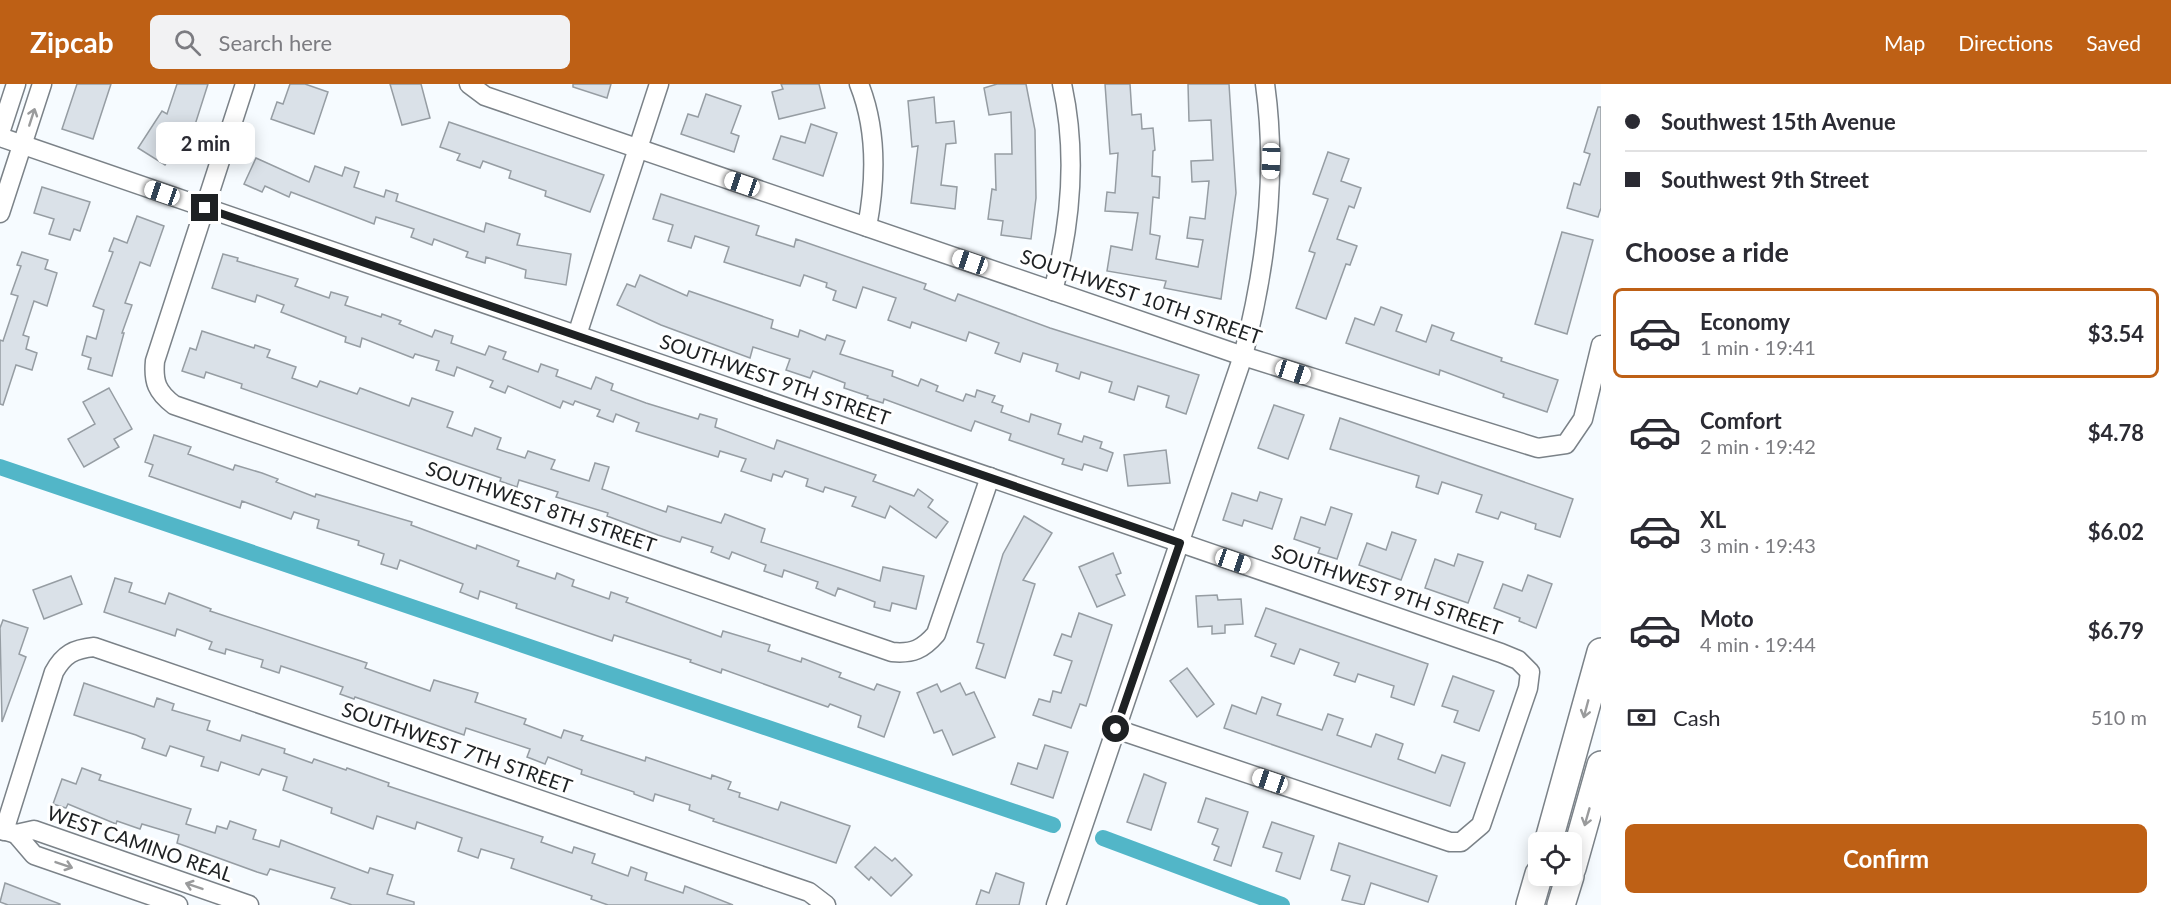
<!DOCTYPE html>
<meta charset="utf-8">
<style>
body{margin:0;font-family:Lato,sans-serif;background:#f2f2f3;color:#2b2b33;height:100vh;display:flex;flex-direction:column;font-size:22px;white-space:nowrap}
*{box-sizing:border-box;margin:0}
p{font-size:20px;color:#7c7c81}
.icon{flex:none;width:33px;height:33px;fill:none;stroke:currentColor;stroke-width:2;stroke-linecap:round;stroke-linejoin:round}
.map{position:relative;flex:1;overflow:hidden}
.panel{display:flex;flex-direction:column;background:#fff;width:570px}
.panel>*{flex:none}
.top-card{display:grid;align-content:center;height:132px;padding:0 24px;background:#fff}
.tools{position:absolute;left:1528px;top:748px;display:grid;gap:12px}
.tools a{display:grid;place-items:center;width:54px;height:54px;border-radius:9px;background:#fff;box-shadow:0 3px 15px #0003;font-size:30px}
.end{position:absolute;width:27px;height:27px;margin:-14px;border:8px solid #1e2123;background:#fff;box-shadow:0 0 0 3px #fff}
.from{border-radius:50%}
.bubble{position:absolute;height:42px;border-radius:9px;background:#fff;box-shadow:0 3px 15px #0003;font-size:20px;font-weight:700;line-height:42px;text-align:center}
.car{position:absolute;width:18px;height:36px;margin:-18px -9px;border-radius:8px;box-shadow:0 0 4px 2px #0007;background:linear-gradient(#fff 24%,#345 0 40%,#fff 0 76%,#345 0 86%,#fff 0)}
.top-card b{display:flex;align-items:center;gap:21px;height:57px;font-size:22px}
.top-card b+b{border-top:2px solid #e1e1e2}
.top-card i{width:15px;height:15px;background:#2b2b33}
ul{padding:0;list-style:none}
li{display:flex;align-items:center;gap:18px;height:90px;margin:0 12px 9px;padding:0 12px;border:3px solid transparent;border-radius:9px}
li div{flex:1}
li b{display:block;font-size:22px}
li em{font-style:normal;font-weight:700}
li.on{border-color:#be6015}
li>.icon{width:54px;height:54px;stroke-width:1.5}
h2{padding:0 24px;font-size:27px;line-height:72px}
.pay{display:flex;align-items:center;gap:15px;height:66px;padding:0 24px;font-size:22px}
.pay p{margin-inline-start:auto}
.button{display:flex;gap:12px;margin-top:auto;padding:12px 24px}
.button a{flex:1;height:69px;border-radius:9px;background:#be6015;color:#fff;font-size:24px;font-weight:700;line-height:69px;text-align:center}
header{display:flex;align-items:center;gap:36px;box-sizing:border-box;height:84px;padding:0 30px;background:#be6015;color:#fff}
header strong{font-size:28px}
nav{display:flex;gap:33px;margin-inline-start:auto;font-size:21px}
.search{width:420px;height:54px;background:#f2f2f3;display:flex;align-items:center;gap:15px;box-sizing:border-box;padding:0 21px;border-radius:9px;color:#7c7c81;font-size:22px}
main{display:flex;flex:1;min-height:0}
.map>svg:first-child{display:block}
</style>
<header>
<strong>Zipcab</strong>
<div class="search"><svg class="icon" aria-label="search" viewBox="0 0 24 24"><circle cx="10" cy="10" r="6"/><path d="M15 15l6 6"/></svg>Search here</div>
<nav><a>Map</a><a>Directions</a><a>Saved</a></nav>
</header>
<main>
<div class="map">
<svg width="1601" height="821" viewBox="0 0 1601 821">
<rect width="100%" height="100%" fill="#f6fbff"/>
<g fill="none" stroke-linecap="round" stroke-linejoin="round">
<g stroke="#52b6c8" stroke-width="16">
<path d="M 0,383 L 1053,741"/>
<path d="M 1103,754 L 1282,821"/>
</g>
</g>
<g fill="#dae1e8" stroke="#969da3" stroke-width="1.5">
<path d="M 77,0 L 111,0 L 93,55 L 62,45 Z"/>
<path d="M 177,0 L 208,0 L 193,47 L 195,48 L 185,65 L 178,60 L 165,81 L 138,64 L 162,27 L 167,30 Z"/>
<path d="M 290,0 L 305,0 L 328,8 L 314,50 L 271,35 L 277,18 L 283,20 Z"/>
<path d="M 390,0 L 421,0 L 430,34 L 402,41 Z"/>
<path d="M 573,0 L 611,0 L 607,14 L 573,3 Z"/>
<path d="M 781,0 L 819,0 L 825,24 L 779,35 L 772,8 L 783,5 Z"/>
<path d="M 997,0 L 1026,0 L 1035,46 L 1036,114 L 1031,155 L 1001,151 L 1003,137 L 988,135 L 992,105 L 996,106 L 995,70 L 1012,70 L 1011,28 L 989,31 L 984,4 Z"/>
<path d="M 1105,0 L 1130,0 L 1132,31 L 1141,30 L 1142,45 L 1153,44 L 1155,66 L 1153,67 L 1152,92 L 1160,93 L 1159,114 L 1153,113 L 1150,150 L 1160,152 L 1156,175 L 1198,183 L 1203,156 L 1187,154 L 1190,133 L 1205,135 L 1209,97 L 1192,98 L 1191,77 L 1213,76 L 1211,36 L 1189,37 L 1188,0 L 1229,0 L 1236,109 L 1221,215 L 1164,204 L 1166,197 L 1107,187 L 1111,162 L 1132,166 L 1138,129 L 1105,127 L 1107,108 L 1115,109 L 1118,69 L 1110,70 Z"/>
<path d="M 706,10 L 741,22 L 731,49 L 739,52 L 734,68 L 681,50 L 688,30 L 698,33 Z"/>
<path d="M 934,13 L 936,39 L 954,37 L 956,59 L 946,60 L 941,101 L 957,103 L 955,125 L 911,119 L 918,62 L 912,63 L 908,17 Z"/>
<path d="M 1598,23 L 1601,23 L 1601,124 L 1598,133 L 1567,124 L 1574,99 L 1580,101 L 1590,70 L 1584,68 Z"/>
<path d="M 449,38 L 604,91 L 590,128 L 545,112 L 546,107 L 509,94 L 511,87 L 483,77 L 480,84 L 457,76 L 460,70 L 440,63 Z"/>
<path d="M 811,40 L 837,49 L 823,92 L 773,75 L 781,52 L 805,59 Z"/>
<path d="M 1328,68 L 1349,75 L 1341,97 L 1361,104 L 1354,124 L 1349,122 L 1337,155 L 1357,162 L 1350,181 L 1346,180 L 1326,235 L 1296,224 L 1315,169 L 1309,167 L 1328,115 L 1313,110 Z"/>
<path d="M 256,74 L 309,98 L 315,82 L 342,92 L 345,83 L 359,88 L 354,103 L 384,113 L 386,106 L 398,110 L 396,117 L 484,148 L 486,139 L 520,150 L 517,161 L 571,170 L 566,201 L 525,194 L 526,186 L 486,173 L 485,179 L 466,173 L 468,168 L 434,155 L 432,161 L 411,153 L 414,145 L 376,133 L 374,140 L 291,108 L 289,113 L 265,102 L 262,108 L 244,100 Z"/>
<path d="M 42,103 L 90,118 L 80,147 L 74,145 L 70,156 L 49,150 L 54,135 L 34,129 Z"/>
<path d="M 661,110 L 759,142 L 756,151 L 794,163 L 796,155 L 926,200 L 924,205 L 955,217 L 958,210 L 1050,244 L 1199,291 L 1186,330 L 1166,323 L 1169,312 L 1138,302 L 1134,316 L 1109,308 L 1112,298 L 1081,288 L 1079,295 L 1056,287 L 1058,280 L 1023,269 L 1020,278 L 995,269 L 999,259 L 969,248 L 966,257 L 912,238 L 910,244 L 888,236 L 896,214 L 863,203 L 856,224 L 833,216 L 836,207 L 826,203 L 827,199 L 804,191 L 800,202 L 724,178 L 729,163 L 695,152 L 691,164 L 668,157 L 673,141 L 653,135 Z"/>
<path d="M 137,132 L 164,142 L 150,182 L 140,178 L 125,219 L 132,221 L 122,249 L 124,249 L 112,292 L 88,285 L 91,274 L 82,271 L 87,252 L 96,255 L 104,226 L 93,222 L 113,168 L 109,167 L 114,154 L 127,159 Z"/>
<path d="M 1562,148 L 1593,156 L 1567,250 L 1535,240 Z"/>
<path d="M 22,168 L 48,176 L 45,185 L 57,189 L 47,222 L 34,217 L 23,251 L 29,253 L 26,265 L 37,269 L 32,286 L 16,281 L 3,321 L 0,320 L 0,256 L 3,257 L 18,212 L 11,210 L 21,182 L 17,181 Z"/>
<path d="M 223,170 L 238,174 L 237,177 L 298,195 L 295,202 L 329,214 L 331,208 L 348,213 L 345,221 L 381,233 L 382,230 L 401,237 L 399,240 L 432,253 L 435,246 L 453,252 L 451,259 L 485,271 L 489,262 L 506,268 L 503,275 L 538,288 L 541,280 L 558,286 L 556,292 L 591,305 L 596,293 L 613,300 L 611,306 L 646,319 L 698,335 L 700,330 L 717,335 L 715,343 L 774,365 L 777,356 L 876,391 L 873,397 L 914,412 L 918,405 L 933,416 L 928,423 L 948,438 L 936,454 L 890,422 L 885,434 L 852,422 L 856,413 L 825,403 L 823,408 L 806,402 L 808,395 L 785,387 L 782,393 L 773,390 L 771,397 L 741,387 L 746,375 L 720,367 L 718,373 L 636,347 L 639,339 L 616,330 L 613,338 L 597,332 L 600,326 L 575,317 L 573,321 L 563,317 L 560,324 L 508,302 L 505,309 L 490,303 L 493,297 L 457,283 L 454,292 L 436,286 L 439,277 L 415,270 L 413,274 L 362,254 L 360,263 L 345,258 L 346,253 L 281,228 L 284,221 L 257,211 L 255,218 L 212,204 Z"/>
<path d="M 640,191 L 687,212 L 689,207 L 773,236 L 771,244 L 798,253 L 800,246 L 825,256 L 827,251 L 845,257 L 840,270 L 893,287 L 892,292 L 918,302 L 921,295 L 938,302 L 936,307 L 963,317 L 966,310 L 975,313 L 977,306 L 995,312 L 992,318 L 1003,322 L 1001,328 L 1029,338 L 1031,330 L 1061,340 L 1058,350 L 1082,358 L 1084,352 L 1102,358 L 1100,364 L 1113,369 L 1107,387 L 1084,380 L 1082,386 L 1062,380 L 1064,375 L 1009,356 L 1011,350 L 975,337 L 971,347 L 884,315 L 883,319 L 867,314 L 868,312 L 844,304 L 845,299 L 813,287 L 810,294 L 786,286 L 790,275 L 753,263 L 750,274 L 661,241 L 617,221 L 627,200 L 635,203 Z"/>
<path d="M 1381,223 L 1402,231 L 1396,247 L 1426,258 L 1432,241 L 1454,249 L 1451,256 L 1502,274 L 1501,277 L 1558,296 L 1547,328 L 1503,313 L 1504,310 L 1440,286 L 1439,291 L 1346,259 L 1355,234 L 1374,241 Z"/>
<path d="M 202,247 L 254,264 L 255,261 L 270,266 L 267,273 L 296,283 L 292,294 L 317,303 L 320,297 L 357,310 L 360,304 L 409,322 L 412,314 L 453,328 L 447,343 L 472,352 L 475,344 L 501,354 L 497,365 L 525,374 L 528,367 L 555,376 L 551,385 L 589,397 L 595,379 L 609,383 L 602,405 L 666,428 L 668,422 L 721,439 L 725,430 L 765,445 L 761,458 L 880,497 L 883,483 L 924,492 L 916,525 L 892,519 L 890,527 L 874,523 L 875,518 L 838,504 L 835,512 L 816,504 L 818,498 L 784,486 L 782,493 L 764,487 L 766,481 L 732,468 L 729,475 L 711,468 L 713,463 L 682,453 L 680,458 L 658,451 L 607,432 L 608,429 L 556,413 L 558,408 L 519,396 L 517,403 L 500,397 L 501,394 L 241,304 L 242,300 L 206,288 L 204,294 L 182,287 L 190,264 L 196,266 Z"/>
<path d="M 109,304 L 132,345 L 114,355 L 119,363 L 84,383 L 68,355 L 95,340 L 83,318 Z"/>
<path d="M 1274,321 L 1304,331 L 1288,375 L 1258,364 Z"/>
<path d="M 1340,334 L 1573,415 L 1560,453 L 1535,445 L 1536,440 L 1501,428 L 1498,435 L 1476,428 L 1482,411 L 1442,398 L 1438,410 L 1416,403 L 1419,392 L 1330,365 Z"/>
<path d="M 154,351 L 191,363 L 188,370 L 233,386 L 235,381 L 262,389 L 278,395 L 276,398 L 315,413 L 316,410 L 412,438 L 411,441 L 476,465 L 477,461 L 519,477 L 517,482 L 555,495 L 557,489 L 574,496 L 572,502 L 609,515 L 611,508 L 628,514 L 626,518 L 721,553 L 723,547 L 770,561 L 768,567 L 801,578 L 802,574 L 841,589 L 839,593 L 874,606 L 877,600 L 900,608 L 884,653 L 858,643 L 861,632 L 830,620 L 828,623 L 722,585 L 721,589 L 690,578 L 691,576 L 614,551 L 612,557 L 516,524 L 517,520 L 480,507 L 478,515 L 460,508 L 463,500 L 400,476 L 397,485 L 381,480 L 384,470 L 358,461 L 359,457 L 317,444 L 319,436 L 294,428 L 291,435 L 242,417 L 240,424 L 149,392 L 153,381 L 145,378 Z"/>
<path d="M 1166,366 L 1170,399 L 1128,402 L 1124,371 Z"/>
<path d="M 1260,408 L 1282,415 L 1272,445 L 1244,436 L 1242,442 L 1223,436 L 1232,409 L 1257,417 Z"/>
<path d="M 1331,423 L 1352,430 L 1337,475 L 1318,469 L 1320,464 L 1294,455 L 1301,433 L 1325,441 Z"/>
<path d="M 1024,432 L 1052,449 L 1023,496 L 1035,500 L 1005,594 L 976,584 L 984,560 L 977,558 L 1003,470 Z"/>
<path d="M 1392,448 L 1416,456 L 1401,496 L 1359,481 L 1367,459 L 1386,466 Z"/>
<path d="M 1113,469 L 1121,489 L 1116,491 L 1125,511 L 1097,523 L 1079,483 Z"/>
<path d="M 1458,470 L 1483,478 L 1468,519 L 1425,504 L 1435,475 L 1454,482 Z"/>
<path d="M 1528,491 L 1552,500 L 1536,544 L 1519,537 L 1520,534 L 1494,524 L 1503,500 L 1522,507 Z"/>
<path d="M 71,492 L 82,520 L 44,535 L 33,506 Z"/>
<path d="M 115,494 L 132,499 L 129,508 L 165,520 L 169,509 L 211,525 L 210,527 L 367,579 L 365,584 L 430,607 L 434,596 L 478,609 L 475,618 L 526,635 L 524,640 L 561,654 L 564,646 L 583,652 L 581,656 L 645,677 L 646,673 L 711,695 L 712,691 L 731,698 L 728,705 L 740,709 L 739,713 L 778,726 L 781,718 L 850,742 L 836,779 L 713,737 L 714,735 L 689,726 L 690,721 L 655,710 L 653,717 L 634,710 L 634,708 L 581,690 L 582,686 L 548,673 L 545,680 L 527,673 L 530,665 L 466,644 L 464,651 L 355,613 L 354,615 L 340,610 L 343,603 L 317,594 L 281,582 L 279,589 L 261,583 L 263,576 L 226,565 L 225,570 L 209,565 L 212,558 L 177,545 L 175,552 L 104,528 Z"/>
<path d="M 1217,511 L 1218,516 L 1241,515 L 1243,540 L 1225,541 L 1225,549 L 1212,550 L 1212,542 L 1198,543 L 1196,512 Z"/>
<path d="M 1266,524 L 1428,580 L 1414,621 L 1391,613 L 1394,602 L 1358,590 L 1355,598 L 1334,591 L 1339,579 L 1300,565 L 1294,580 L 1271,572 L 1276,560 L 1255,552 Z"/>
<path d="M 1079,529 L 1112,541 L 1086,622 L 1080,620 L 1071,644 L 1033,631 L 1039,615 L 1050,618 L 1053,607 L 1061,609 L 1072,577 L 1054,571 L 1062,550 L 1071,553 Z"/>
<path d="M 3,536 L 28,544 L 19,570 L 26,573 L 2,638 L 0,544 Z"/>
<path d="M 1187,584 L 1214,620 L 1197,633 L 1170,597 Z"/>
<path d="M 1453,592 L 1494,607 L 1479,647 L 1454,638 L 1458,627 L 1442,622 Z"/>
<path d="M 84,599 L 154,623 L 157,614 L 174,620 L 172,626 L 210,637 L 207,646 L 240,657 L 242,651 L 285,665 L 284,669 L 312,679 L 314,675 L 346,686 L 347,684 L 389,699 L 388,702 L 543,753 L 541,758 L 572,769 L 574,763 L 595,770 L 592,779 L 628,792 L 631,783 L 647,789 L 645,796 L 683,809 L 685,802 L 733,821 L 608,821 L 591,815 L 592,812 L 511,784 L 514,775 L 481,765 L 478,774 L 458,767 L 462,754 L 417,738 L 415,745 L 377,732 L 373,745 L 331,729 L 332,724 L 283,706 L 287,693 L 262,685 L 259,691 L 221,678 L 218,687 L 201,682 L 204,673 L 170,662 L 166,672 L 142,664 L 145,655 L 136,651 L 74,631 Z"/>
<path d="M 960,599 L 966,611 L 974,608 L 995,653 L 953,671 L 942,646 L 934,649 L 917,609 L 937,600 L 941,608 Z"/>
<path d="M 1262,613 L 1281,620 L 1277,631 L 1322,646 L 1328,630 L 1343,635 L 1337,651 L 1371,663 L 1376,650 L 1403,660 L 1398,675 L 1435,689 L 1442,671 L 1465,679 L 1450,722 L 1224,644 L 1232,621 L 1256,630 Z"/>
<path d="M 1045,661 L 1068,668 L 1053,714 L 1011,700 L 1018,679 L 1037,685 Z"/>
<path d="M 82,684 L 101,691 L 99,696 L 191,725 L 186,740 L 215,749 L 217,742 L 227,745 L 230,737 L 256,746 L 253,755 L 279,763 L 281,756 L 368,789 L 370,784 L 393,791 L 387,810 L 414,818 L 414,821 L 352,821 L 331,814 L 335,804 L 270,785 L 267,791 L 257,788 L 177,759 L 179,751 L 142,740 L 140,745 L 117,737 L 116,740 L 68,720 L 66,724 L 53,720 L 62,695 L 76,700 Z"/>
<path d="M 1144,690 L 1166,699 L 1151,746 L 1127,738 Z"/>
<path d="M 1206,714 L 1248,728 L 1231,782 L 1214,776 L 1219,763 L 1212,760 L 1218,745 L 1198,738 Z"/>
<path d="M 1272,738 L 1314,752 L 1300,795 L 1276,787 L 1282,769 L 1263,763 Z"/>
<path d="M 1339,759 L 1437,792 L 1428,818 L 1371,799 L 1364,821 L 1342,816 L 1350,792 L 1331,786 Z"/>
<path d="M 875,763 L 892,777 L 895,774 L 912,791 L 891,812 L 871,793 L 869,796 L 855,783 Z"/>
<path d="M 996,789 L 1024,799 L 1019,821 L 976,821 L 981,806 L 989,809 Z"/>
<path d="M 5,799 L 60,820 L 60,821 L 8,821 L 0,818 Z"/>
</g>
<g fill="none" stroke-linecap="round" stroke-linejoin="round">
<g stroke="#7b8288" stroke-width="21">
<g id="minor">
<path d="M 245,0 L 155,277 C 153,298 157,308 174,321 L 892,568 C 913,570 923,565 936,550 L 990,393"/>
<path d="M 469,0 L 485,12 L 1243,272 L 1538,364 L 1566,360 L 1583,335 L 1601,261"/>
<path d="M 859,0 C 877,45 876,96 867,143"/>
<path d="M 0,49 L 16,0"/>
<path d="M 0,53 L 1501,569 L 1518,576 L 1530,588 L 1528,604 L 1481,741 L 1461,758 L 1450,758 L 1116,645"/>
<path d="M 0,129 L 42,0"/>
<path d="M 1053,207 C 1071,140 1077,68 1062,0"/>
<path d="M 577,251 L 659,0"/>
<path d="M 0,745 L 16,750 L 34,746 L 249,821"/>
<path d="M 4,747 L 54,588 C 64,570 74,565 94,563 L 809,808 L 826,821"/>
<path d="M 16,750 L 34,771 L 178,821"/>
<path d="M 1056,821 L 1243,272 C 1266,183 1278,92 1265,0"/>
</g>
</g>
<g stroke="#7b8288" stroke-width="30">
<g id="highway">
<path d="M 1548,759 L 1601,568"/>
<path d="M 1572,784 L 1601,681"/>
<path d="M 1530,821 L 1539,790"/>
<path d="M 1561,821 L 1570,792"/>
</g>
</g>
<use href="#minor" stroke="#fff" stroke-width="18"/>
<use href="#highway" stroke="#fff" stroke-width="27"/>
</g>
<defs><path id="oneway-shaft" d="M-6 0H5M1.5-3L5.5 0L1.5 3" fill="none" stroke-width="1.6" stroke-linecap="round" stroke-linejoin="round" transform="scale(1.5)"/></defs>
<g stroke="#9a9b9c">
<use href="#oneway-shaft" transform="translate(32 33) rotate(-72)"/>
<use href="#oneway-shaft" transform="translate(1586 625) rotate(105)"/>
<use href="#oneway-shaft" transform="translate(1587 733) rotate(106)"/>
<use href="#oneway-shaft" transform="translate(64 781) rotate(19)"/>
<use href="#oneway-shaft" transform="translate(194 802) rotate(-161)"/>
</g>
<g fill="none" stroke-linecap="round" stroke-linejoin="round">
<path stroke="#1e2123" stroke-width="8" d="M 205,124 L 1180,459 L 1116,645"/>
</g>
<g text-anchor="middle" stroke-width="6" stroke-linejoin="round" paint-order="stroke">
<g font-size="20" fill="#1e2123" stroke="#fff">
<text transform="translate(1141 213) rotate(19)" y="7">SOUTHWEST 10TH STREET</text>
<text transform="translate(775 296) rotate(19)" y="7">SOUTHWEST 9TH STREET</text>
<text transform="translate(541 423) rotate(19)" y="7">SOUTHWEST 8TH STREET</text>
<text transform="translate(1387 506) rotate(19)" y="7">SOUTHWEST 9TH STREET</text>
<text transform="translate(457 664) rotate(19)" y="7">SOUTHWEST 7TH STREET</text>
<text transform="translate(140 760) rotate(19)" y="7">WEST CAMINO REAL</text>
</g>
</g>
</svg>
<div class="tools">
<a><svg class="icon" aria-label="locate" viewBox="0 0 24 24"><circle cx="12" cy="12" r="6"/><path d="M12 2v4M12 18v4M2 12h4M18 12h4"/></svg></a>
</div>
<i class="end from" style="left:1116px;top:645px"></i>
<i class="end" style="left:205px;top:124px"></i>
<div class="bubble" style="left:156px;top:38px;width:99px">2 min</div>
<i class="car" style="left:1271px;top:77px;rotate:182deg"></i>
<i class="car" style="left:742px;top:100px;rotate:289deg"></i>
<i class="car" style="left:162px;top:109px;rotate:289deg"></i>
<i class="car" style="left:970px;top:178px;rotate:289deg"></i>
<i class="car" style="left:1293px;top:288px;rotate:108deg"></i>
<i class="car" style="left:1233px;top:477px;rotate:109deg"></i>
<i class="car" style="left:1270px;top:697px;rotate:289deg"></i>
</div>
<section class="panel">
<div class="top-card">
<b><i class="from"></i>Southwest 15th Avenue</b>
<b><i></i>Southwest 9th Street</b>
</div>
<h2>Choose a ride</h2>
<ul>
<li class="on"><svg class="icon" aria-label="car" viewBox="0 0 24 24"><path d="M5 17H2v-5l4-1 3-4h7l3 4 3 1v5h-3M9 17h6M6 11h13"/><circle cx="7" cy="17" r="2"/><circle cx="17" cy="17" r="2"/></svg><div><b>Economy</b><p>1 min · 19:41</p></div><em>$3.54</em></li>
<li><svg class="icon" aria-label="car" viewBox="0 0 24 24"><path d="M5 17H2v-5l4-1 3-4h7l3 4 3 1v5h-3M9 17h6M6 11h13"/><circle cx="7" cy="17" r="2"/><circle cx="17" cy="17" r="2"/></svg><div><b>Comfort</b><p>2 min · 19:42</p></div><em>$4.78</em></li>
<li><svg class="icon" aria-label="car" viewBox="0 0 24 24"><path d="M5 17H2v-5l4-1 3-4h7l3 4 3 1v5h-3M9 17h6M6 11h13"/><circle cx="7" cy="17" r="2"/><circle cx="17" cy="17" r="2"/></svg><div><b>XL</b><p>3 min · 19:43</p></div><em>$6.02</em></li>
<li><svg class="icon" aria-label="car" viewBox="0 0 24 24"><path d="M5 17H2v-5l4-1 3-4h7l3 4 3 1v5h-3M9 17h6M6 11h13"/><circle cx="7" cy="17" r="2"/><circle cx="17" cy="17" r="2"/></svg><div><b>Moto</b><p>4 min · 19:44</p></div><em>$6.79</em></li>
</ul>
<div class="pay"><svg class="icon" aria-label="cash" viewBox="0 0 24 24"><path d="M3 7h18v10H3z"/><circle cx="12" cy="12" r="2"/></svg>Cash<p>510 m</p></div>
<div class="button"><a>Confirm</a></div>
</section>
</main>
